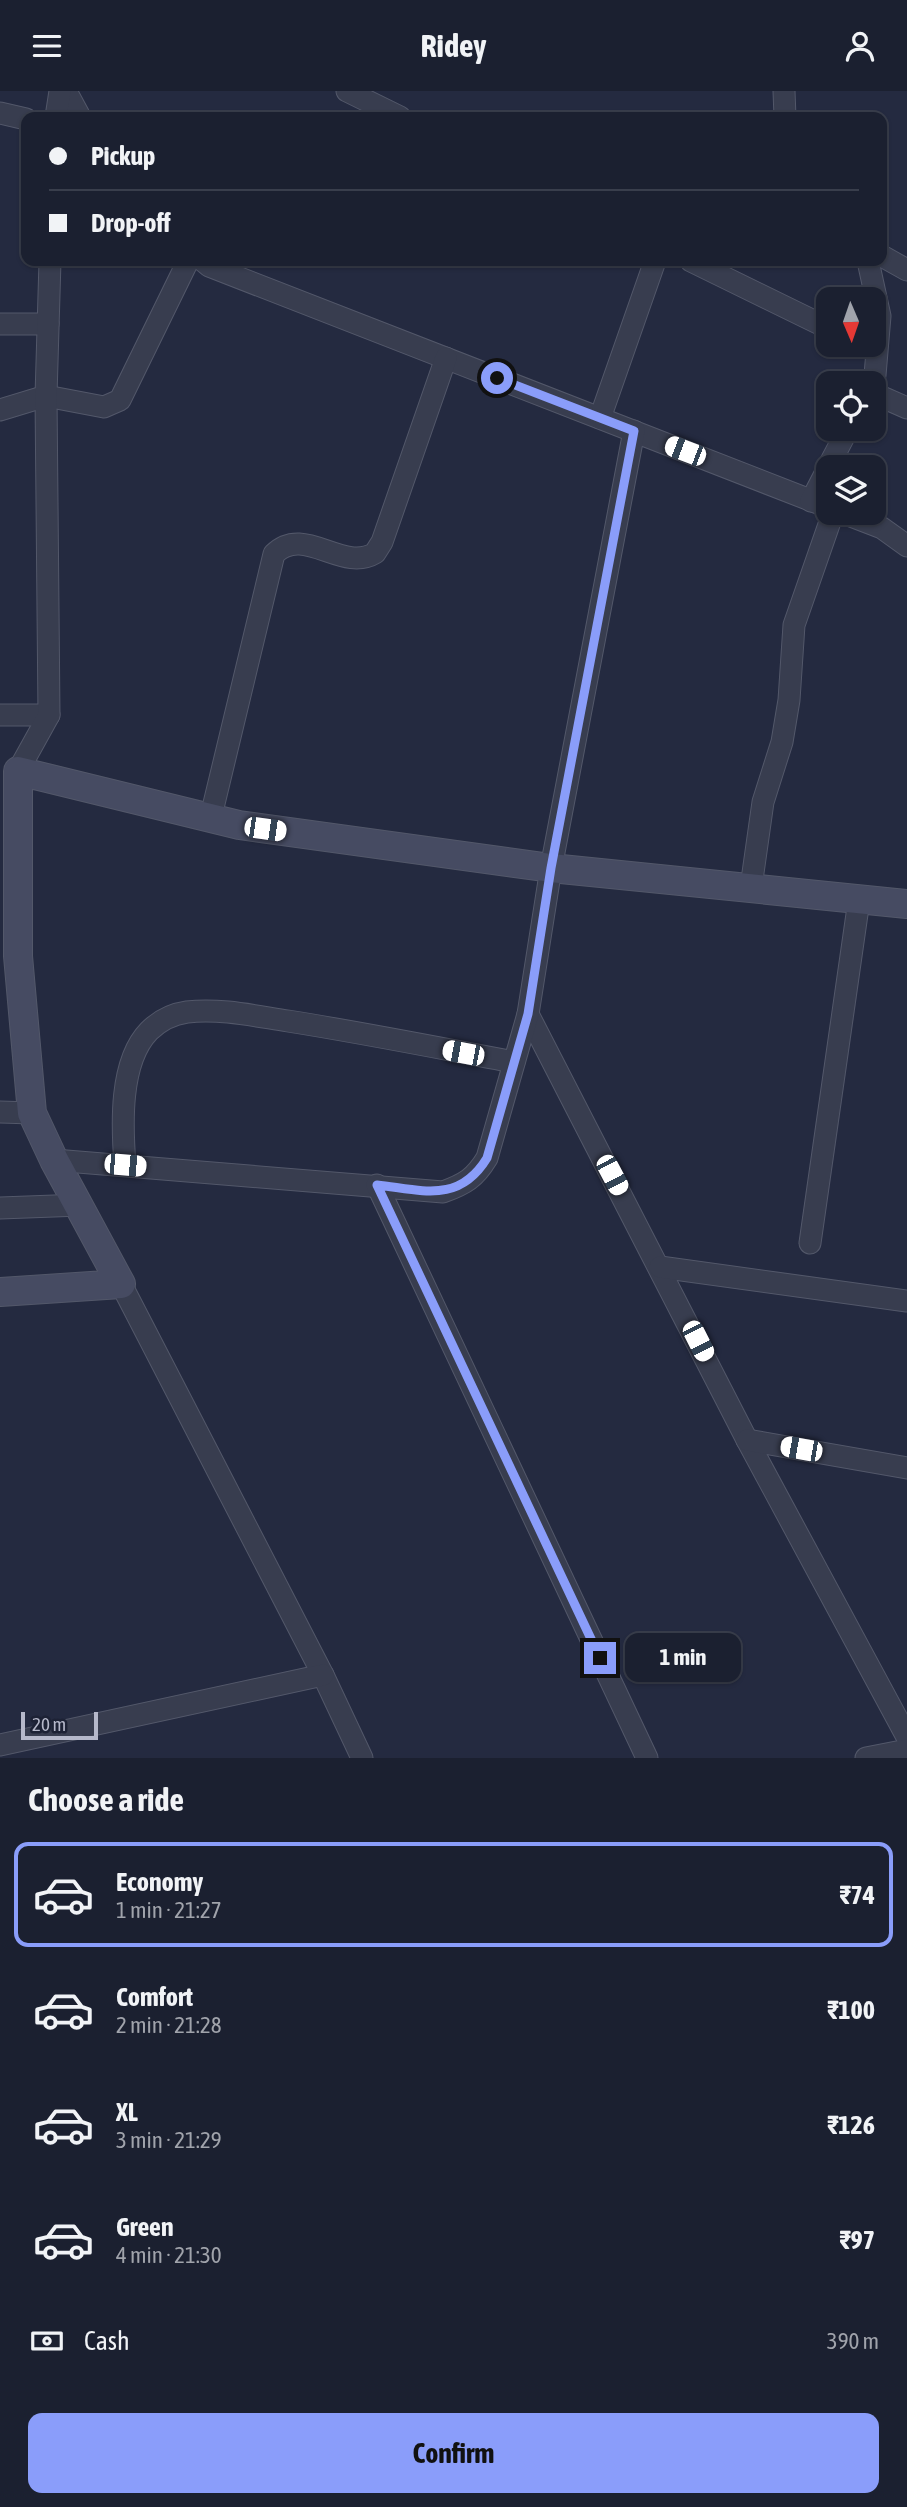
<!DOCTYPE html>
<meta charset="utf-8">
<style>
body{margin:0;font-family:"Asap Condensed",sans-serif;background:#242838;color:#f1f3f6;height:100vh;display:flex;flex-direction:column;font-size:26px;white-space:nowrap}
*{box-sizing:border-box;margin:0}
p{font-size:23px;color:#a0a3ab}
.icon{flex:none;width:38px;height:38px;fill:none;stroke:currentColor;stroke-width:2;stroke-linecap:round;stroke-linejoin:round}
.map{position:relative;height:1667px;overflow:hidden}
.details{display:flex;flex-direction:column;background:#1b2030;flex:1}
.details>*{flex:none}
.guide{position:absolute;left:21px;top:21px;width:866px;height:154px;border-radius:14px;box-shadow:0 2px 5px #0004,0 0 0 2px #393e4c;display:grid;align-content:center;height:154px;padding:0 28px;background:#1b2030}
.needle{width:46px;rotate:178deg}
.tools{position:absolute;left:816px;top:196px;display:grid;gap:14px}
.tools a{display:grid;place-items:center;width:70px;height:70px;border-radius:14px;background:#1b2030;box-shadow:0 2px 5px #0004,0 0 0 2px #393e4c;font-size:35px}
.scale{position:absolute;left:21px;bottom:18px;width:77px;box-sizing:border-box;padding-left:7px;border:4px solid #b5b8ca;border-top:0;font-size:19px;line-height:24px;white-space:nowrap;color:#b5b8ca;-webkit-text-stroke:5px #1d2235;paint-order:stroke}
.end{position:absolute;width:32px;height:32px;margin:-16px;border:9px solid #8a9dfa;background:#111;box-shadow:0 0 0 4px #111}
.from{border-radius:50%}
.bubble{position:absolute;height:49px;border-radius:14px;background:#1b2030;box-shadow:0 2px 5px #0004,0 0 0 2px #393e4c;font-size:23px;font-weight:700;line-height:49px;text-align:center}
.car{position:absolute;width:21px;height:42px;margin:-21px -10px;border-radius:9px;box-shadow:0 0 5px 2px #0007;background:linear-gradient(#fff 24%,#345 0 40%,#fff 0 76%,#345 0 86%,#fff 0)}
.guide b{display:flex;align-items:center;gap:24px;height:66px;font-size:26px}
.guide b+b{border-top:2px solid #393e4c}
.guide i{width:18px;height:18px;background:#f1f3f6}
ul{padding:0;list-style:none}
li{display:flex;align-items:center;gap:21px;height:105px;margin:0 14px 10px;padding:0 14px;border:4px solid transparent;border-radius:14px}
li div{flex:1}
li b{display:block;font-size:26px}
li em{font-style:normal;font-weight:700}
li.selected{border-color:#8a9dfa}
li>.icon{width:63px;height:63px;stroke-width:1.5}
h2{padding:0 28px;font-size:32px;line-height:84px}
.pay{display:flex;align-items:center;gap:18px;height:77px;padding:0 28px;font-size:26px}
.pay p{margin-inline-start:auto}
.primary-button{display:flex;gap:14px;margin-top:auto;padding:14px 28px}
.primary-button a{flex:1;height:80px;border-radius:14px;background:#8a9dfa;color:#111;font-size:28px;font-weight:700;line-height:80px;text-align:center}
header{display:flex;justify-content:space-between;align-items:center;height:91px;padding:0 28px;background:#1b2030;font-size:32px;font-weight:700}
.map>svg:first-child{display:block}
</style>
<header><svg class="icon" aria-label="menu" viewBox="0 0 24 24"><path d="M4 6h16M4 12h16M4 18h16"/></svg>Ridey<svg class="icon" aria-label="person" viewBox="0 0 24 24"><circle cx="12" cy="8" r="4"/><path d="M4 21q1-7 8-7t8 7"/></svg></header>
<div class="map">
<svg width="907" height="1667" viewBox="0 0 907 1667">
<rect width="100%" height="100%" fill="#242a40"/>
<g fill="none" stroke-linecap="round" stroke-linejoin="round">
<g stroke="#53586a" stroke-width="23">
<g id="street">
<path d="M 66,0 L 80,26"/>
<path d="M 347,0 L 400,26"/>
<path d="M 784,0 L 785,26"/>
<path d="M 0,22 L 26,28"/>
<path d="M 56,26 L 60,0"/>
<path d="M 882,165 L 907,179"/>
<path d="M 203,170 L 209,175 L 828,416"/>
<path d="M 691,170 L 828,237"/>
<path d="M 868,170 L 880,225 L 875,284 L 871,292"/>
<path d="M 0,233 L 48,233"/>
<path d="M 873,302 L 907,317"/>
<path d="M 0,319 L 46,305 L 104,316 L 120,309 L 188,170"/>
<path d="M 600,327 L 655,170"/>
<path d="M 828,376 L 848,338"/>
<path d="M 811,410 L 828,377"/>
<path d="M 843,422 L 882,437 L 907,455"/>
<path d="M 0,624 L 49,624"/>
<path d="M 18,680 L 49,624 L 46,305 L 50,170"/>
<path d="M 211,725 L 274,463 C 304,433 342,482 375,462 L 382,451 L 446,267"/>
<path d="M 751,796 L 763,711 L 782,651 L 789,609 L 794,534 L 833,422"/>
<path d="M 528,923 L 747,1349 L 907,1646"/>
<path d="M 0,1021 L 32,1022"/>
<path d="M 54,1069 L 443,1101 C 465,1093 475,1087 487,1067 L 528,923 L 551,777 L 634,340"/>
<path d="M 125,1074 C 122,1035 119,971 149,940 C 159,930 173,923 187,921 C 220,917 255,925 288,930 C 364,942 439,957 514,971"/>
<path d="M 377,1094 L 647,1667"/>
<path d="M 0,1117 L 81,1114"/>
<path d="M 810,1152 L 859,809"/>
<path d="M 660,1176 L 907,1210"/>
<path d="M 121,1193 L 323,1584 L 362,1667"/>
<path d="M 747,1349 L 907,1377"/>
<path d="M 0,1654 L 323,1584"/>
<path d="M 866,1667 L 907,1659"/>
</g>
</g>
<g stroke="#53586a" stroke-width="30">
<path id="secondary" d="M 0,1201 L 121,1193 L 54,1069 L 32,1022 L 18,865 L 18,680 L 239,734 L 551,777 L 907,813"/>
</g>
<use href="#street" stroke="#383d4f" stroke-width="21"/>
<use href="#secondary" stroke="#464b62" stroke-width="28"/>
</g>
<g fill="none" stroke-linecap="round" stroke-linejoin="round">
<path stroke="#8a9dfa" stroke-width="9" d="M 497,287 L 634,340 L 551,777 L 528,923 L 487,1067 C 459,1113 422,1099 377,1094 L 600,1567"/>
</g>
</svg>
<div class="tools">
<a><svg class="needle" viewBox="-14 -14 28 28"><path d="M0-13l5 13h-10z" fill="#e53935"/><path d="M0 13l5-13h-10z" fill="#a0a3ab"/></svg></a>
<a><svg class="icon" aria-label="locate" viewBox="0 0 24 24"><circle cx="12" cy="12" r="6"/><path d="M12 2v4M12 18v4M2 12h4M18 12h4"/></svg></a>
<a><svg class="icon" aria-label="layers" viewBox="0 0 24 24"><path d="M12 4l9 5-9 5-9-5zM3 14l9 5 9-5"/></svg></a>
</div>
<div class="scale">20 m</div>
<i class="end from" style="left:497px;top:287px"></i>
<i class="end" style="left:600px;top:1567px"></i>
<div class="bubble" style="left:625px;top:1542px;width:116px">1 min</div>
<i class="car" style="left:685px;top:360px;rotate:291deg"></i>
<i class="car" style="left:265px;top:738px;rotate:98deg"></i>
<i class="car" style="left:463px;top:962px;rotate:281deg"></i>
<i class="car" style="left:125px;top:1074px;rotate:95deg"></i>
<i class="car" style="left:612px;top:1084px;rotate:152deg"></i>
<i class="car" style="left:698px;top:1250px;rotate:153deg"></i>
<i class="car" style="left:801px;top:1358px;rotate:280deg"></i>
<div class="guide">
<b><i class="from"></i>Pickup</b>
<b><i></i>Drop-off</b>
</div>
</div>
<section class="details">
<h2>Choose a ride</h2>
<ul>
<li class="selected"><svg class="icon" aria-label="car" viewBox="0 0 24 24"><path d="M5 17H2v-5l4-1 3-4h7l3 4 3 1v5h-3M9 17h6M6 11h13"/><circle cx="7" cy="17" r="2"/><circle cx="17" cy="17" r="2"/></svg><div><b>Economy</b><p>1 min · 21:27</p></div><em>₹74</em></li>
<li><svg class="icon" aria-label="car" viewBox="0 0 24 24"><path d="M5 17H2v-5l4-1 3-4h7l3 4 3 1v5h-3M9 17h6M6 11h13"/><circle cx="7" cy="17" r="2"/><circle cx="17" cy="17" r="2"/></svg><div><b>Comfort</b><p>2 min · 21:28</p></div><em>₹100</em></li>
<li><svg class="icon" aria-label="car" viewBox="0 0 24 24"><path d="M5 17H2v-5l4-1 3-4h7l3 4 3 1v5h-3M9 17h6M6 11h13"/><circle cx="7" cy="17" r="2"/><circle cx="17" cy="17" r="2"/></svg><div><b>XL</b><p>3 min · 21:29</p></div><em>₹126</em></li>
<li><svg class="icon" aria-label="car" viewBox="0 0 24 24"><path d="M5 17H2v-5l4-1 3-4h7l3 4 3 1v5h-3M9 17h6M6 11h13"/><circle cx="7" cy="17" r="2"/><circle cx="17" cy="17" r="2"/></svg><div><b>Green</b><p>4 min · 21:30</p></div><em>₹97</em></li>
</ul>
<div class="pay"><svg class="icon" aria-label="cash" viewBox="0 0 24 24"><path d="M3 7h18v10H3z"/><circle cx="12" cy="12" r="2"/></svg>Cash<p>390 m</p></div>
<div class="primary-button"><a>Confirm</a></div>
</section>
